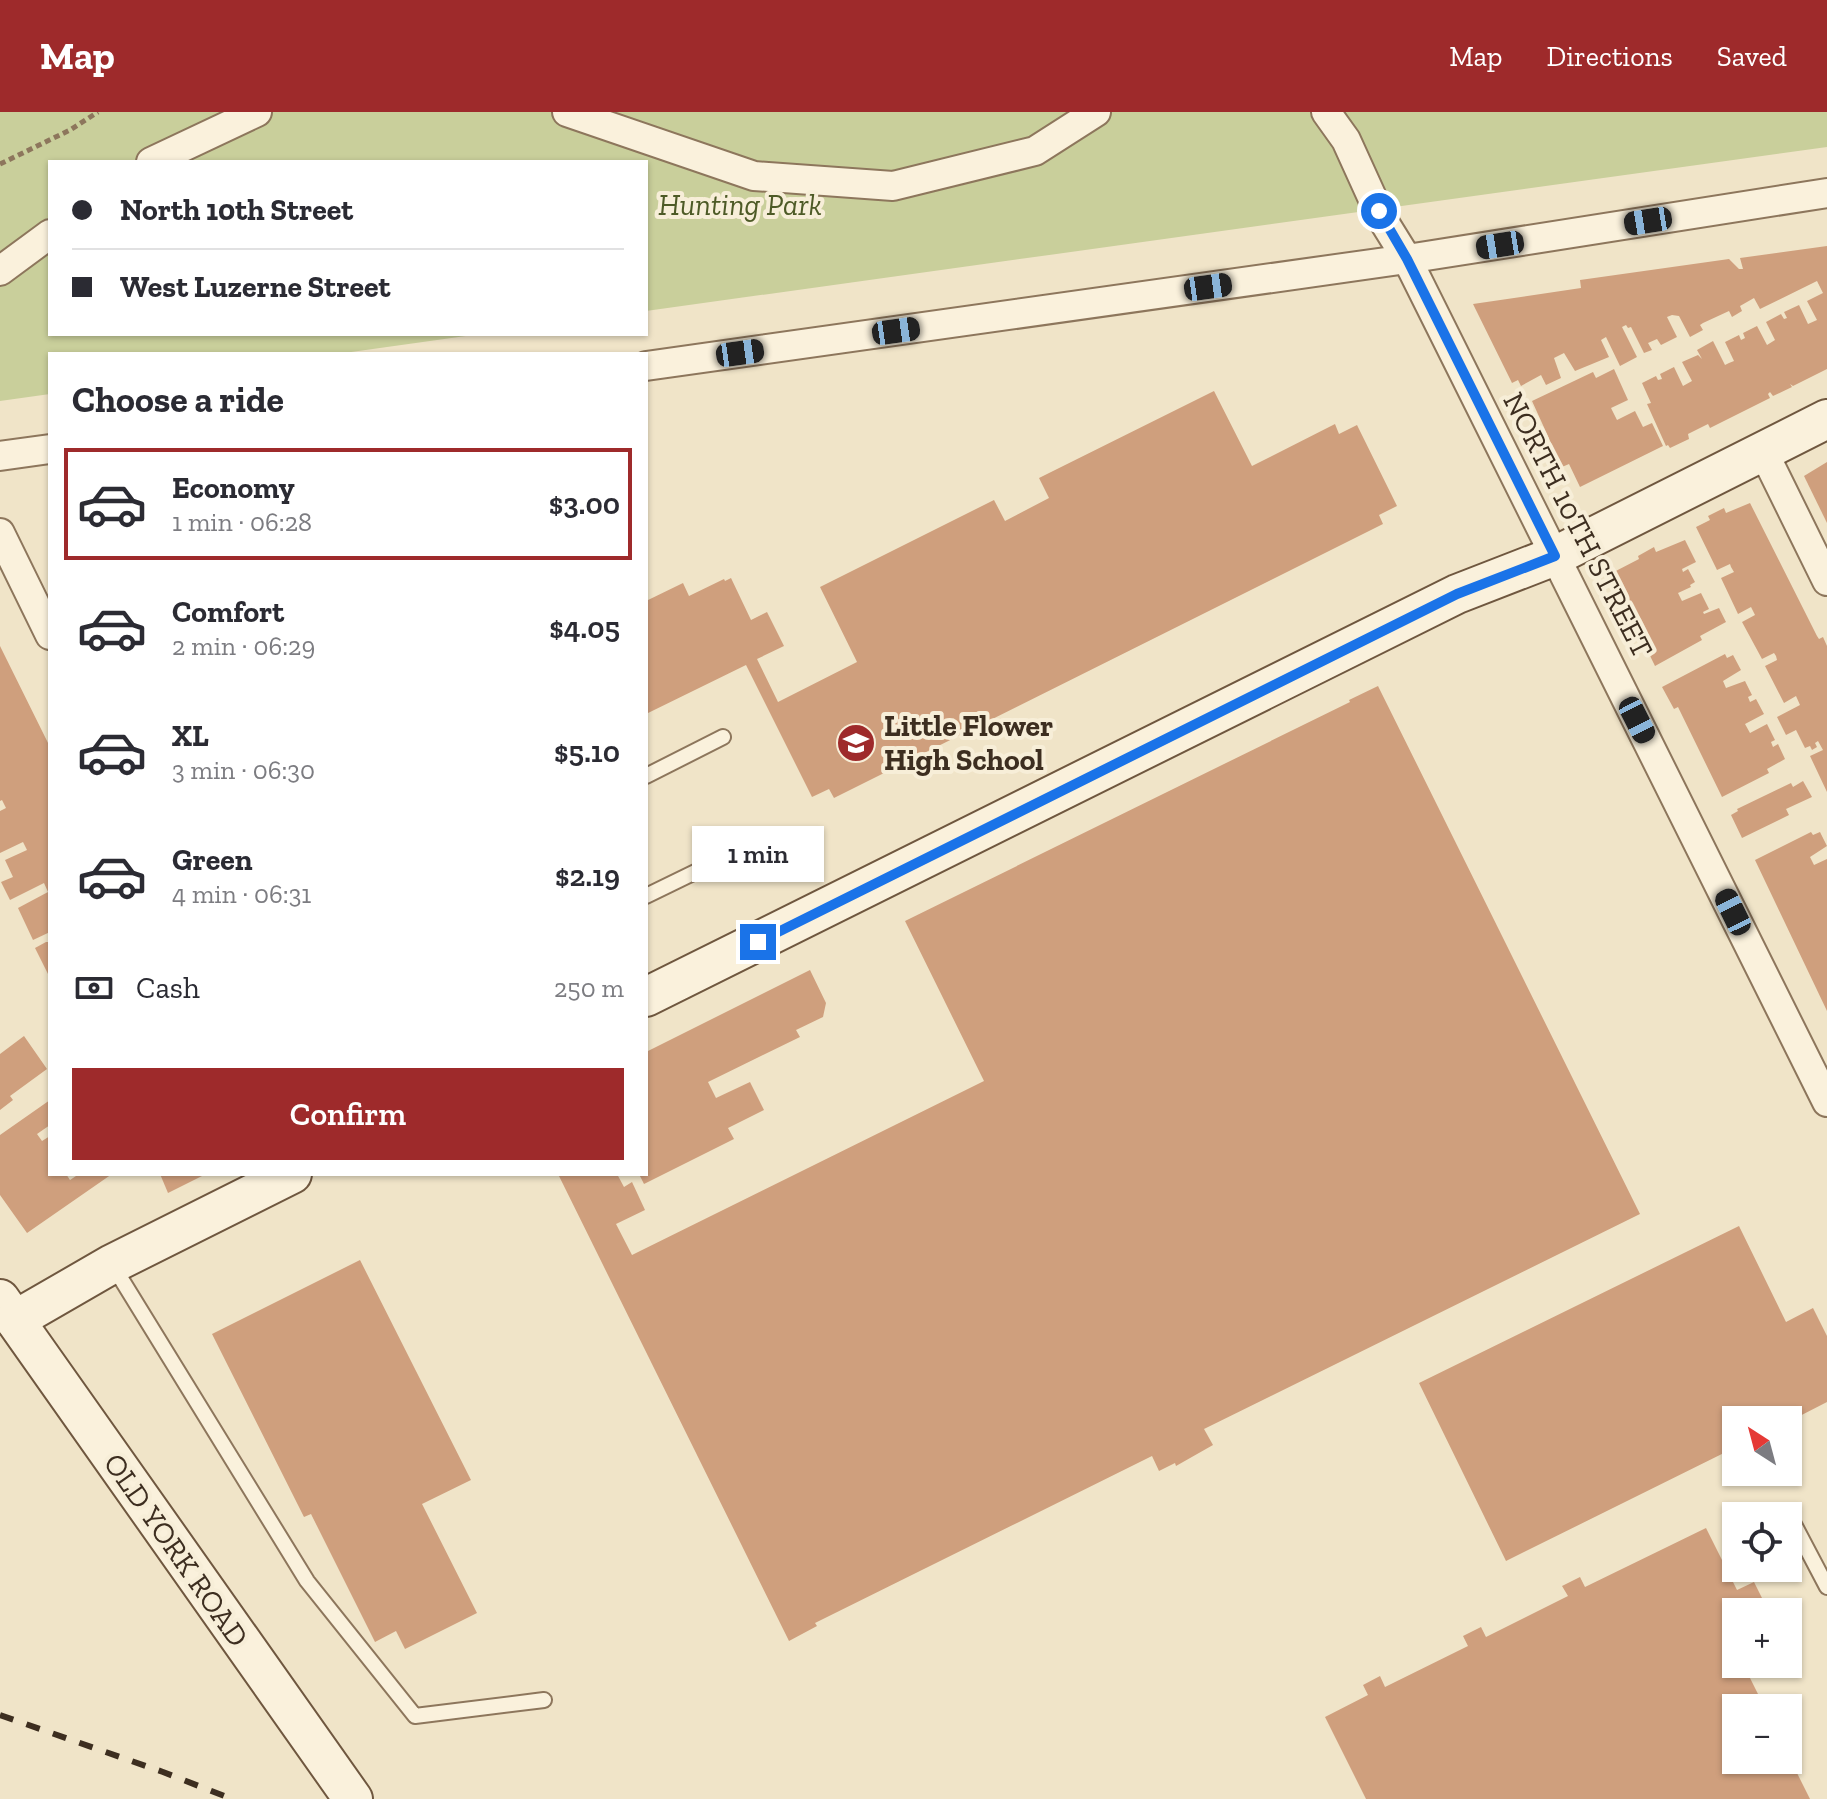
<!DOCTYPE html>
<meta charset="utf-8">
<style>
body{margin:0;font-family:"Zilla Slab",serif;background:#f7f7f7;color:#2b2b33;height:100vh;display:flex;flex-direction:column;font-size:30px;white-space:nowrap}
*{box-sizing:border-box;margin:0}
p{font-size:26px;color:#7c7c81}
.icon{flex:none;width:44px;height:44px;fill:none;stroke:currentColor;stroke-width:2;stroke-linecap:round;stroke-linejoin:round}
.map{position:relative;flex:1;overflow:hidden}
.drawer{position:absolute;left:48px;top:240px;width:600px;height:824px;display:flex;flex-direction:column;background:#fff;border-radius:0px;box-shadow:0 2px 6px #0004}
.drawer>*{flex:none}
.hud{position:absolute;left:48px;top:48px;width:600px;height:176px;border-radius:0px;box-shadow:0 2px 6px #0004;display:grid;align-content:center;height:176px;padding:0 24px;background:#fff}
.needle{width:52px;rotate:324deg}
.buttons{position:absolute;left:1722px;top:1294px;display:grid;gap:16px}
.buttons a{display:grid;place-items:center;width:80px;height:80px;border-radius:0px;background:#fff;box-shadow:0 2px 6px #0004;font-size:40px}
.end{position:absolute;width:36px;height:36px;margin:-18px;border:10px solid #1a73e8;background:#fff;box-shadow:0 0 0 4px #fff}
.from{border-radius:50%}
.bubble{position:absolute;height:56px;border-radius:0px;background:#fff;box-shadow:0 2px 6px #0004;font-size:26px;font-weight:600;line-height:56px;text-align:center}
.car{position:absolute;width:24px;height:48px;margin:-24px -12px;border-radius:10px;box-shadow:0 0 6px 2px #0007;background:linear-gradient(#222 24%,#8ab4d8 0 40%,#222 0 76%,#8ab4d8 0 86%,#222 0)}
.hud b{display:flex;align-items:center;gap:28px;height:76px;font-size:30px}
.hud b+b{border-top:2px solid #e1e1e2}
.hud i{width:20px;height:20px;background:#2b2b33}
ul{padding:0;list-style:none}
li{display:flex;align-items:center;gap:24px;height:112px;margin:0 16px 12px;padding:0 8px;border:4px solid transparent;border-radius:0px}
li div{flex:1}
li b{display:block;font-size:30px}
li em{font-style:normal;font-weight:600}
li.current{border-color:#9e2a2b}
li>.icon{width:72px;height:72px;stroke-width:1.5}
h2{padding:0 24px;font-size:36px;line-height:96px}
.pay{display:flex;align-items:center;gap:20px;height:88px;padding:0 24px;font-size:30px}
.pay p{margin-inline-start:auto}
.cta{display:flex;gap:16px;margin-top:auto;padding:16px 24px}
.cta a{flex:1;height:92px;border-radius:0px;background:#9e2a2b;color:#fff;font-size:32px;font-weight:600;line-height:92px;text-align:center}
header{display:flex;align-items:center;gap:48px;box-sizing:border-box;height:112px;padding:0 40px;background:#9e2a2b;color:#fff}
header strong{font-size:38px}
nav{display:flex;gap:44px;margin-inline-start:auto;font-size:28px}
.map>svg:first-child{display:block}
</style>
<header>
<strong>Map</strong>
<nav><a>Map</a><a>Directions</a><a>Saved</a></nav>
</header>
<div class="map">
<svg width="1827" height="1687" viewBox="0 0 1827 1687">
<rect width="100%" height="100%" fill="#f0e4c8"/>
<path fill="#c9cf9b" d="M 0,0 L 1827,0 L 1827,35 L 646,199 L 646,50 L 50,50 L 50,222 L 480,222 L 337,242 L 50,242 L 50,282 L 0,289 Z"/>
<g fill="#cf9f7d">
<path d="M 1827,134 L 1827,257 L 1793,274 L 1790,272 L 1792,275 L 1773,284 L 1770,280 L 1768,282 L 1770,286 L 1710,316 L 1708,312 L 1688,322 L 1689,327 L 1670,336 L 1668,333 L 1666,334 L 1647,292 L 1651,291 L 1642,271 L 1656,264 L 1658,268 L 1662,267 L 1660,262 L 1674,255 L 1683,274 L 1692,269 L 1682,250 L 1698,243 L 1702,247 L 1697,238 L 1713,229 L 1725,253 L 1729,251 L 1734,249 L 1725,230 L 1739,223 L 1741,228 L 1745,226 L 1743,221 L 1757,214 L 1767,233 L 1775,228 L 1766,210 L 1781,202 L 1784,207 L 1787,206 L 1784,200 L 1799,193 L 1808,212 L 1817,208 L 1807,189 L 1823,181 L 1817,169 L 1760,197 L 1754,186 L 1740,194 L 1742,199 L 1732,205 L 1729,199 L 1703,211 L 1700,213 L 1703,218 L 1690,225 L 1679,204 L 1672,203 L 1667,205 L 1677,225 L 1661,233 L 1657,227 L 1648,231 L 1652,238 L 1644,241 L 1631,215 L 1628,216 L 1626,213 L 1622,215 L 1637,245 L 1620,254 L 1606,225 L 1601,228 L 1609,245 L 1575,259 L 1564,241 L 1554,246 L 1561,266 L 1546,273 L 1541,263 L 1521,274 L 1518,268 L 1512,271 L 1473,192 L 1581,176 L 1580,168 L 1729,147 L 1739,157 L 1743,157 L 1740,146 Z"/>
<path d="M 1614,257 L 1628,288 L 1611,296 L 1617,308 L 1635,299 L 1643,315 L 1652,311 L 1663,334 L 1580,375 L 1569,352 L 1562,355 L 1532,289 L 1593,260 L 1596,266 Z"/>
<path d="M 1214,279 L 1252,354 L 1335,312 L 1339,322 L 1357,313 L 1397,394 L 1379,403 L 1383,412 L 834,686 L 829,677 L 812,685 L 746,553 L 646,602 L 646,489 L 683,471 L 689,484 L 724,467 L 725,469 L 731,466 L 751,508 L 767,500 L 784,534 L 757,547 L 778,590 L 857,550 L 820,475 L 994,388 L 1005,409 L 1049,386 L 1039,366 Z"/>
<path d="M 1827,350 L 1827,411 L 1804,364 Z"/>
<path d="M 1750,391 L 1817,524 L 1819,527 L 1823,525 L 1827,534 L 1827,680 L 1810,644 L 1823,638 L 1818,629 L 1815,631 L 1817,635 L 1812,638 L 1810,634 L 1805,636 L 1796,618 L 1786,623 L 1777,605 L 1800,593 L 1796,584 L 1784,591 L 1765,554 L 1777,548 L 1776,544 L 1774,541 L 1762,547 L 1742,510 L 1755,503 L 1751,495 L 1738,502 L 1721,466 L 1734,460 L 1731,455 L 1730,452 L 1717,458 L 1696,415 L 1710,408 L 1708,404 L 1724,396 L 1726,401 Z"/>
<path d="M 1685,428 L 1696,450 L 1682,457 L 1683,460 L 1688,457 L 1695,470 L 1690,473 L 1691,475 L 1678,481 L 1682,489 L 1701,481 L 1709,497 L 1703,500 L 1704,502 L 1719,496 L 1726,510 L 1700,524 L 1702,528 L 1655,554 L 1610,462 L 1639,447 L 1638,444 L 1654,435 L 1656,440 Z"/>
<path d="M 0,534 L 50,635 L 50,820 L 33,828 L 18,796 L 48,780 L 44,771 L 10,788 L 1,770 L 13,765 L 5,748 L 27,738 L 23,730 L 0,741 L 0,699 L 6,696 L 2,688 L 0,689 Z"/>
<path d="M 1725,542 L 1727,546 L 1733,543 L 1741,558 L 1723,569 L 1726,576 L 1745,569 L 1752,583 L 1748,585 L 1750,590 L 1756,587 L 1764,602 L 1745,612 L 1750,621 L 1767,612 L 1775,628 L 1771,630 L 1773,635 L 1778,632 L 1785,647 L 1767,657 L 1769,661 L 1722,685 L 1678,595 L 1674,597 L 1662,575 Z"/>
<path d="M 1378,574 L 1640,1102 L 1204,1317 L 1213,1333 L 1176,1354 L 1175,1351 L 1159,1359 L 1152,1344 L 815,1511 L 817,1514 L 789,1529 L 558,1062 L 617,1062 L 624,1075 L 632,1070 L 645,1098 L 616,1112 L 632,1143 L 984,969 L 905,809 L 1350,590 L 1349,588 Z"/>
<path d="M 1803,669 L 1812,685 L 1786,697 L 1789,703 L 1742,726 L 1731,703 L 1738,699 L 1737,697 L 1791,671 L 1793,675 Z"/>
<path d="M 1811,720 L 1813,723 L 1820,720 L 1827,734 L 1810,745 L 1814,753 L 1827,747 L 1827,899 L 1755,748 Z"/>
<path d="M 46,830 L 50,830 L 50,866 L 35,836 Z"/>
<path d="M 810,858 L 826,891 L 823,905 L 796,918 L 800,925 L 708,970 L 716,986 L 750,970 L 764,998 L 728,1016 L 734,1027 L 644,1072 L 639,1062 L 646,1062 L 646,940 Z"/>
<path d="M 24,924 L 47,957 L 10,984 L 13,988 L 0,998 L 0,942 Z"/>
<path d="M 50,988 L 50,1013 L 37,1022 L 42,1029 L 50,1024 L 50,1062 L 66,1062 L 70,1068 L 79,1062 L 112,1062 L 27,1121 L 0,1083 L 0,1023 Z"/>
<path d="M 160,1062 L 206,1062 L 168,1081 Z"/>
<path d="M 1739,1114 L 1786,1210 L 1813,1196 L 1827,1224 L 1827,1290 L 1788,1310 L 1736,1308 L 1736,1335 L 1506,1449 L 1419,1271 Z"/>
<path d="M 360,1148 L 471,1368 L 422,1392 L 477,1501 L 405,1537 L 396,1519 L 375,1530 L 311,1402 L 304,1405 L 212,1222 Z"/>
<path d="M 1706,1416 L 1737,1478 L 1754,1470 L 1766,1494 L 1754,1500 L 1736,1500 L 1736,1522 L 1730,1525 L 1736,1538 L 1736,1552 L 1743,1552 L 1765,1596 L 1736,1596 L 1736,1648 L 1788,1648 L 1788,1643 L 1810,1687 L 1366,1687 L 1325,1605 L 1368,1583 L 1363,1573 L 1380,1564 L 1385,1575 L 1468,1534 L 1463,1524 L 1481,1515 L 1486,1525 L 1568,1484 L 1562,1474 L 1580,1465 L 1585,1475 Z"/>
</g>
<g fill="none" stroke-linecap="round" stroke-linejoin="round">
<g stroke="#8d765c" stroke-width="18">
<g id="lane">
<path d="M 646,664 L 723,625"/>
<path d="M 646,784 L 771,723"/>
<path d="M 112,1152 L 307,1469 L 415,1604 L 544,1588"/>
<path d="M 1787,1399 L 1827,1475"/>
</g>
</g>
<g stroke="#8d765c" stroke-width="32">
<g id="street">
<path d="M 567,0 L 754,64 L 893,74 L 1035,39 L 1096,0"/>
<path d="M 1326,0 L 1346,28 L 1381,105 L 1407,147 L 1827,990"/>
<path d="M 151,50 L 257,0"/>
<path d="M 0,159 L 50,122"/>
<path d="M 646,254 L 1407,147 L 1827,81"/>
<path d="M 1763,339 L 1827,469"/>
<path d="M 0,344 L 50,337"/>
<path d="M 0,421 L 50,523"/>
</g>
</g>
<g stroke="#6f573f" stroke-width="42">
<g id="secondary">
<path d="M 646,885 L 1457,482 L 1555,444 L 1827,307"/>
<path d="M 0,1187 L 353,1687"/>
<path d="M 15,1208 L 112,1152 L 292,1062"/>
</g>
</g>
<path stroke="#8d765c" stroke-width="5" stroke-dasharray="6 4" stroke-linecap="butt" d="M 0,52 L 70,18 L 98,0"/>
<use href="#lane" stroke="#faf1dc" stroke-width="14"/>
<use href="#street" stroke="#faf1dc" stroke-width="28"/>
<use href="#secondary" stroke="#faf1dc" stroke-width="38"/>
<path stroke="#3d2e20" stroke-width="6" stroke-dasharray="14 14" stroke-linecap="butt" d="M 0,1603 L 163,1660 L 232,1687"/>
</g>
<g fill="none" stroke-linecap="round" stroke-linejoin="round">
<path stroke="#1a73e8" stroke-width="10" d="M 758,830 L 1457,482 L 1555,444 L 1407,147 L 1379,99"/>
</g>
<defs>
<g id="school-disc" transform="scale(2)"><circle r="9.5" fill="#9e2a2b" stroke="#f7eed8"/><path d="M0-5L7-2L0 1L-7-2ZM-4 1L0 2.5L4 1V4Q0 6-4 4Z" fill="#fff"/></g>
</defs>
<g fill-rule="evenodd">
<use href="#school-disc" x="856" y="631"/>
</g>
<g text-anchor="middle" stroke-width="8" stroke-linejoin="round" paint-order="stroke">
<g font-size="30" font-style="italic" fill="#4d5a26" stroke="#f7eed8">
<text x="740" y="103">Hunting Park</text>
</g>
<g font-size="30" fill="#3d2e20" stroke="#f7eed8">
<text transform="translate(1578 413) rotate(63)" y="10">NORTH 10TH STREET</text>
<text transform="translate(176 1438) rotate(55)" y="10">OLD YORK ROAD</text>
</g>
<g font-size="30" font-weight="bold" fill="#3d2e20" stroke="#f7eed8" text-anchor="start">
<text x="884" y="624">Little Flower<tspan x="884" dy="34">High School</tspan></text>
</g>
</g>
</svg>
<div class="buttons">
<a><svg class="needle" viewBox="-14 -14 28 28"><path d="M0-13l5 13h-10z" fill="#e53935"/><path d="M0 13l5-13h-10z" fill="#7c7c81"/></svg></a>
<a><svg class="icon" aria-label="locate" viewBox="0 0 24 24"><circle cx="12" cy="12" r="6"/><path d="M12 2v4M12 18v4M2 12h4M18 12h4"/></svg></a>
<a>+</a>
<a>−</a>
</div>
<i class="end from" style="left:1379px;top:99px"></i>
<i class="end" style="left:758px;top:830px"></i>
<div class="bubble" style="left:692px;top:714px;width:132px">1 min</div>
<i class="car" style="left:1648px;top:109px;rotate:261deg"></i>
<i class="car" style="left:1500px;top:133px;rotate:261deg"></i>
<i class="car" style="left:1208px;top:175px;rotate:82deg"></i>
<i class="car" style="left:896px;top:219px;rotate:82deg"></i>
<i class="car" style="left:740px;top:241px;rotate:82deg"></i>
<i class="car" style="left:1637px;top:608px;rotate:153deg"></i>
<i class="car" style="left:1733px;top:800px;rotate:334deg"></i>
<div class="hud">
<b><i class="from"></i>North 10th Street</b>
<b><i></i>West Luzerne Street</b>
</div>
<section class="drawer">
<h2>Choose a ride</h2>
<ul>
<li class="current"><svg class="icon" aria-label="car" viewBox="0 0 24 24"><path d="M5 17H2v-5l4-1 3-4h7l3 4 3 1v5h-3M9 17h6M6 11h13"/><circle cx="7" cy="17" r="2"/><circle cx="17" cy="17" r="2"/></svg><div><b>Economy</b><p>1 min · 06:28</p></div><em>$3.00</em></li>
<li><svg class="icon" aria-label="car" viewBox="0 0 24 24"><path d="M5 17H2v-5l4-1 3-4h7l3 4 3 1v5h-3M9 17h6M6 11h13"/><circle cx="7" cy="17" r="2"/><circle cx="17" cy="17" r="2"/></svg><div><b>Comfort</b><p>2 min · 06:29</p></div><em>$4.05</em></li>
<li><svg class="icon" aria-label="car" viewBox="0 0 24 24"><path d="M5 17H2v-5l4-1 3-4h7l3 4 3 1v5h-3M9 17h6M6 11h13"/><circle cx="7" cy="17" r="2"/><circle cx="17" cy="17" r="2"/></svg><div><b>XL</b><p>3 min · 06:30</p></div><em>$5.10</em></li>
<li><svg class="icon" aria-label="car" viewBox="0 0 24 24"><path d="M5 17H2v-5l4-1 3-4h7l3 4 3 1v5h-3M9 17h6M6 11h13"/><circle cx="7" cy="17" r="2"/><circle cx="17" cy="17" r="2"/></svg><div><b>Green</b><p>4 min · 06:31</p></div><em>$2.19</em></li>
</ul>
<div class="pay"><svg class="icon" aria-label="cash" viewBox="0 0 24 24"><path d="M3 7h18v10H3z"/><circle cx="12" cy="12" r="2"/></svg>Cash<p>250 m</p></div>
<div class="cta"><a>Confirm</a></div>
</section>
</div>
